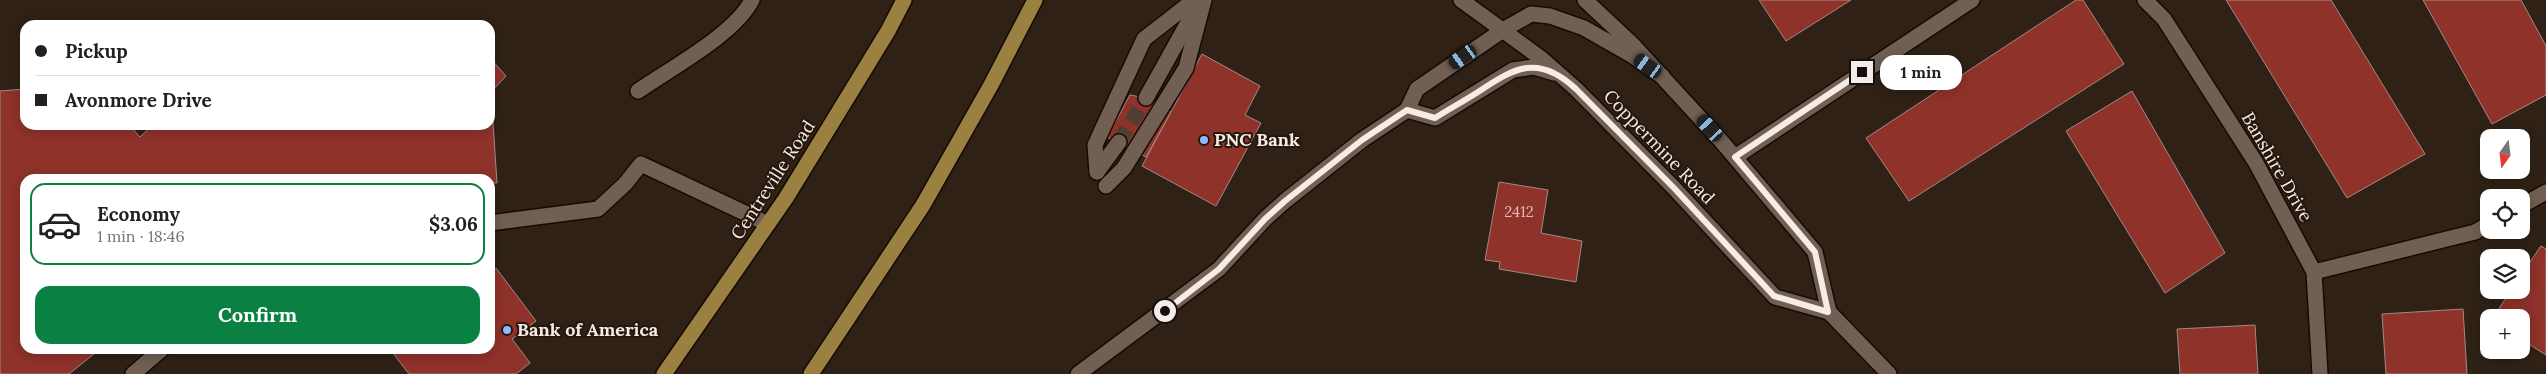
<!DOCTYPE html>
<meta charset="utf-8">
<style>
body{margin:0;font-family:Lora,serif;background:#f6f6f6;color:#202124;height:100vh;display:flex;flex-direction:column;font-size:19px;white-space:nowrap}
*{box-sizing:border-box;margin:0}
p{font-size:16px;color:#757577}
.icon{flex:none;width:28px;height:28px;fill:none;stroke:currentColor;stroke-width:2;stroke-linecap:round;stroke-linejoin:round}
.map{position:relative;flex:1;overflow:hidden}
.panel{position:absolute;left:20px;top:174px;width:475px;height:180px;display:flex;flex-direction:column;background:#fff;border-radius:15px;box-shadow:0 2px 12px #0003}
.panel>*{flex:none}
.guide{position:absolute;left:20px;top:20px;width:475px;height:110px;border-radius:15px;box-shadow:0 2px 12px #0003;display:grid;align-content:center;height:110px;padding:0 15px;background:#fff}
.needle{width:32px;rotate:194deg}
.fabs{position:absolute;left:2480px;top:129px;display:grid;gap:10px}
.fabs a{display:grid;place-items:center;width:50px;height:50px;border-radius:10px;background:#fff;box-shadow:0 2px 12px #0003;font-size:25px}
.end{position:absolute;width:22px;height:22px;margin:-11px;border:6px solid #f6ece5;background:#111;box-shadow:0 0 0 2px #111}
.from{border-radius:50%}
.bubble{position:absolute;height:35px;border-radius:15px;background:#fff;box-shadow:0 2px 12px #0003;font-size:16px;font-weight:800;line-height:35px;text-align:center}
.car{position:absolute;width:15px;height:30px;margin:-15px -8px;border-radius:6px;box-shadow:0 0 4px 1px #0007;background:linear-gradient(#222 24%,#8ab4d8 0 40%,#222 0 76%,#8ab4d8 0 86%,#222 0)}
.guide b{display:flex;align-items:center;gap:18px;height:48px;font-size:19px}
.guide b+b{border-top:1px solid #e0e0e0}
.guide i{width:12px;height:12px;background:#202124}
ul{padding:9px 0 0;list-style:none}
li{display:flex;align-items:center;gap:15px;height:82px;margin:0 10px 8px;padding:0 5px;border:2px solid transparent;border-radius:15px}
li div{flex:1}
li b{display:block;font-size:19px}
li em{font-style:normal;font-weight:800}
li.active{border-color:#0b8043}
li>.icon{width:45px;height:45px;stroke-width:1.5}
.button{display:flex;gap:10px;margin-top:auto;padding:10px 15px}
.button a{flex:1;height:58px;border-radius:15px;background:#0b8043;color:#fff;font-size:20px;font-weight:800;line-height:58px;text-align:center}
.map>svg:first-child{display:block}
</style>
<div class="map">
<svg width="2546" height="374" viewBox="0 0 2546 374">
<rect width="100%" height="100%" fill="#2f2115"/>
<g fill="#8f322a" stroke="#a28a87">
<path d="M 1759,0 L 1851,0 L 1786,41 Z"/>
<path d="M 2076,0 L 2083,0 L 2124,64 L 1909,201 L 1866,138 Z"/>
<path d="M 2226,0 L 2331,0 L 2425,154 L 2347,198 Z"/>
<path d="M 2423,0 L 2521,0 L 2546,46 L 2546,95 L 2492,124 Z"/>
<path d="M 1202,54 L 1260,86 L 1245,115 L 1261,123 L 1216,206 L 1142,166 Z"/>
<path d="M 490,58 L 506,76 L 491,92 L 497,183 L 490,183 L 490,179 L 25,179 L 25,349 L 100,349 L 69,374 L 0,374 L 0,91 L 25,89 L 25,125 L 129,125 L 140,137 L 153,125 L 490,125 Z"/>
<path d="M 2132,91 L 2225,253 L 2165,293 L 2066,131 Z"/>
<path d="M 1130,95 L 1146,98 L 1171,112 L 1146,157 L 1107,137 Z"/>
<path d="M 1499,182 L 1548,190 L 1541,233 L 1582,241 L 1576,282 L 1499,269 L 1500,262 L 1485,260 Z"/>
<path d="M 2541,246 L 2546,249 L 2546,355 L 2521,339 L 2521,318 L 2493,318 L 2511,290 L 2521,290 L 2521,275 Z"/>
<path d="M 496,268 L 536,321 L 512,339 L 530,363 L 516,374 L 409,374 L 393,353 L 399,349 L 490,349 L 490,273 Z"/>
<path d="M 2463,309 L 2467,374 L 2386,374 L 2382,314 Z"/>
<path d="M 2255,325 L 2258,374 L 2180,374 L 2177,329 Z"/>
</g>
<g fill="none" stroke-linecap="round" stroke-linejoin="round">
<path stroke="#4d3f34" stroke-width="15" stroke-dasharray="15 8" stroke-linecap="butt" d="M 1119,142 L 1146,98"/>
<g stroke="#170a02" stroke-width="18">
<g id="minor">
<path d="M 1461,0 L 1542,59 L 1576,89 L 1674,188 L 1775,297 L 1829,312 L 1889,374"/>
<path d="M 1585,0 L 1633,45 L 1722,142 L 1815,252 L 1829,312"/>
<path d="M 2145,0 L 2164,19 L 2256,163 L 2314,272 L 2320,374"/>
<path d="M 638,91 C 671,68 735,34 752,0"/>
<path d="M 1146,98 L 1195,10"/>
<path d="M 1407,110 L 1435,118 L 1513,70 L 1534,67 L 1554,73"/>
<path d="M 1735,157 L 1972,0"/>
<path d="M 1097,172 L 1095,145 L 1144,39 L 1194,0"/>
<path d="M 1097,172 L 1119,142"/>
<path d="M 1106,186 L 1124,168 L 1186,68 L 1204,0"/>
<path d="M 2521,206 L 2546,192"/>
<path d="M 490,223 L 598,209 L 625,184 L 641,164 L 768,224"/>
<path d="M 2314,272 L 2475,232 L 2489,224"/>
<path d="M 133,374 L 162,349"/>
<path d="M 1078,374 L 1219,269 L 1265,219 L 1285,201 L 1362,140 L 1407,110 L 1417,89 L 1503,30 L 1531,14 L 1550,16 L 1584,28 L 1633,56 L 1662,76"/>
</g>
</g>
<g stroke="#170a02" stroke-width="18">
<g id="major">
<path d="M 664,374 L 786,198 L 888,31 L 904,0"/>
<path d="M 811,374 L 923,205 L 991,85 L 1035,0"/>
</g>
</g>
<use href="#minor" stroke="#705f52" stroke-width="15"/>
<use href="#major" stroke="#9a8141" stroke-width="15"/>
</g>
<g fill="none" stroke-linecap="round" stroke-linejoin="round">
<path stroke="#f6ece5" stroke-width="6" d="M 1165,311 L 1219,269 L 1265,219 L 1285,201 L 1362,140 L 1407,110 L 1435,118 C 1449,109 1464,101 1478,92 C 1515,67 1539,54 1576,89 L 1674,188 L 1774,296 L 1828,312 L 1815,252 L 1735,157 L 1862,72"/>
</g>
<g fill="#92b7fd" stroke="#25170c" stroke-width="2">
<circle cx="1204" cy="140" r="5"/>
<circle cx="507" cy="330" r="5"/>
</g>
<g text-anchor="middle" stroke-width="4" stroke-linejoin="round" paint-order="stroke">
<g font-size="15" fill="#dcbeb6">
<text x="1519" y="217">2412</text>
</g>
<g font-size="18" font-weight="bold" fill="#f6ece5" stroke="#25170c" text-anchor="start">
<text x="1214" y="146">PNC Bank</text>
<text x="517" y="336">Bank of America</text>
</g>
<g font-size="18" fill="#f6ece5" stroke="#25170c">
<text transform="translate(1659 147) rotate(46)" y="6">Coppermine Road</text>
<text transform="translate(2277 167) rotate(60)" y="6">Banshire Drive</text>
<text transform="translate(773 180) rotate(-57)" y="6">Centreville Road</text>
</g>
</g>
</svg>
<div class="fabs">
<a><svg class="needle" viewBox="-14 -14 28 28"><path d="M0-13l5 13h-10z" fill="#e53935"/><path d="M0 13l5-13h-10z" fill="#757577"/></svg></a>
<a><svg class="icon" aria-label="locate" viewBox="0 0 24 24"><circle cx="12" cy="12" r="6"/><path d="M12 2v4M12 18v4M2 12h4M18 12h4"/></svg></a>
<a><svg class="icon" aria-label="layers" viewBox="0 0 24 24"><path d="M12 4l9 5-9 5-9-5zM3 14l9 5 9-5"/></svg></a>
<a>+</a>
</div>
<i class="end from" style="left:1165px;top:311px"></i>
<i class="end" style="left:1862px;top:72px"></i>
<div class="bubble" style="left:1880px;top:55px;width:82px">1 min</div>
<i class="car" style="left:1463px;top:57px;rotate:235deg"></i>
<i class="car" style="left:1648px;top:66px;rotate:305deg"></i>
<i class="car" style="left:1710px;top:128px;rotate:318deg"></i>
<div class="guide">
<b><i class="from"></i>Pickup</b>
<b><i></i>Avonmore Drive</b>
</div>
<section class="panel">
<ul>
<li class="active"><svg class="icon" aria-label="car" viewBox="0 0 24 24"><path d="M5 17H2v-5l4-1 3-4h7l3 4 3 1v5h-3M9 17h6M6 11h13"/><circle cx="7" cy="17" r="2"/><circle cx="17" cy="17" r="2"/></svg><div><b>Economy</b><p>1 min · 18:46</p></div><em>$3.06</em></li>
</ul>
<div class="button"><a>Confirm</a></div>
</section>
</div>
